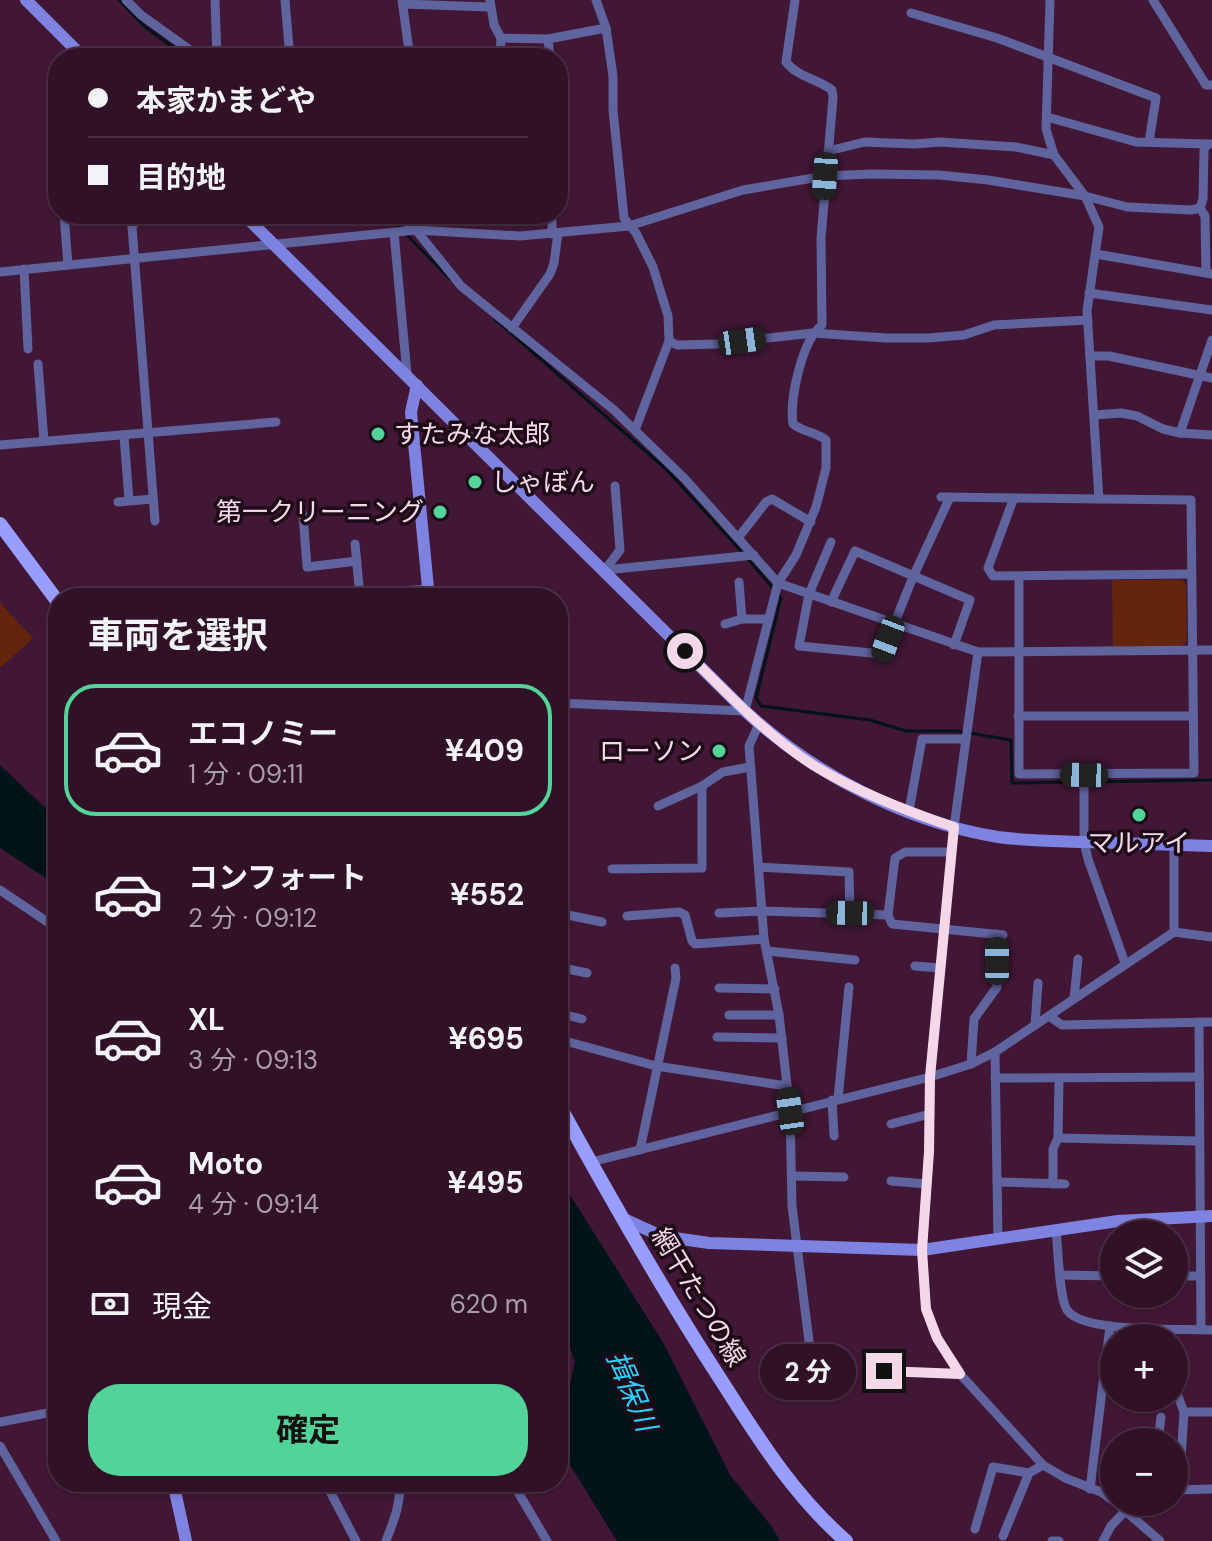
<!DOCTYPE html>
<html lang="ja">
<meta charset="utf-8">
<style>
body{margin:0;font-family:"DM Sans","Noto Sans JP",sans-serif;background:#3d1f34;color:#f1f3f6;height:100vh;display:flex;flex-direction:column;font-size:30px;white-space:nowrap}
*{box-sizing:border-box;margin:0}
p{font-size:26px;color:#a89da8}
.icon{flex:none;width:44px;height:44px;fill:none;stroke:currentColor;stroke-width:2;stroke-linecap:round;stroke-linejoin:round}
.map{position:relative;flex:1;overflow:hidden}
.sheet{position:absolute;left:48px;top:588px;width:520px;height:904px;display:flex;flex-direction:column;background:#311128;border-radius:32px;box-shadow:0 2px 6px #0004,0 0 0 2px #4c3145}
.sheet>*{flex:none}
.top-card{position:absolute;left:48px;top:48px;width:520px;height:176px;border-radius:32px;box-shadow:0 2px 6px #0004,0 0 0 2px #4c3145;display:grid;align-content:center;height:176px;padding:0 40px;background:#311128}
.controls{position:absolute;left:1100px;top:1220px;display:grid;gap:16px}
.controls a{display:grid;place-items:center;width:88px;height:88px;border-radius:50%;background:#311128;box-shadow:0 2px 6px #0004,0 0 0 2px #4c3145;font-size:40px}
.end{position:absolute;width:36px;height:36px;margin:-18px;border:10px solid #f4d8ea;background:#111;box-shadow:0 0 0 4px #111}
.from{border-radius:50%}
.bubble{position:absolute;height:56px;border-radius:28px;background:#311128;box-shadow:0 2px 6px #0004,0 0 0 2px #4c3145;font-size:26px;font-weight:700;line-height:56px;text-align:center}
.car{position:absolute;width:24px;height:48px;margin:-24px -12px;border-radius:10px;box-shadow:0 0 6px 2px #0007;background:linear-gradient(#222 24%,#8ab4d8 0 40%,#222 0 76%,#8ab4d8 0 86%,#222 0)}
.top-card b{display:flex;align-items:center;gap:28px;height:76px;font-size:30px}
.top-card b+b{border-top:2px solid #4c3145}
.top-card i{width:20px;height:20px;background:#f1f3f6}
ul{padding:0;list-style:none}
li{display:flex;align-items:center;gap:24px;height:132px;margin:0 16px 12px;padding:0 24px;border:4px solid transparent;border-radius:32px}
li div{flex:1}
li b{display:block;font-size:30px}
li em{font-style:normal;font-weight:700}
li.active{border-color:#52d397}
li>.icon{width:72px;height:72px;stroke-width:1.5}
h2{padding:0 40px;font-size:36px;line-height:96px}
.pay{display:flex;align-items:center;gap:20px;height:88px;padding:0 40px;font-size:30px}
.pay p{margin-inline-start:auto}
.cta{display:flex;gap:16px;margin-top:auto;padding:16px 40px}
.cta a{flex:1;height:92px;border-radius:32px;background:#52d397;color:#111;font-size:32px;font-weight:700;line-height:92px;text-align:center}
.map>svg:first-child{display:block}
</style>
<div class="map">
<svg width="1212" height="1541" viewBox="0 0 1212 1541">
<rect width="100%" height="100%" fill="#411735"/>
<g fill="#63250e">
<path d="M 1112,580 L 1182,580 L 1186,584 L 1187,641 L 1181,646 L 1113,646 Z"/>
<path d="M 0,603 L 33,638 L 0,668 Z"/>
</g>
<g fill="#021319">
<path d="M 0,765 L 58,820 L 58,886 L 0,848 Z"/>
<path d="M 558,1176 L 664,1344 L 730,1475 L 772,1527 L 780,1541 L 617,1541 L 570,1465 L 565,1409 L 575,1362 L 558,1315 Z"/>
</g>
<g fill="none" stroke-linecap="round" stroke-linejoin="round">
<g stroke="#021319" stroke-width="3">
<path d="M 119,0 L 144,26 L 188,58"/>
<path d="M 385,214 L 400,227"/>
<path d="M 405,233 L 450,279"/>
<path d="M 495,319 L 667,470 L 742,552"/>
<path d="M 747,558 L 773,588"/>
<path d="M 778,594 L 781,598 L 756,698 L 761,706 L 870,720 L 906,731 L 958,731 L 1011,740 L 1012,783 L 1212,780"/>
</g>
<g stroke="#5f639e" stroke-width="9">
<path d="M 126,0 L 141,15 L 201,58"/>
<path d="M 215,0 L 217,58"/>
<path d="M 285,0 L 290,58"/>
<path d="M 402,0 L 410,58"/>
<path d="M 490,0 L 494,25 L 501,38 L 548,39 L 606,28"/>
<path d="M 596,0 L 606,28 L 613,76 L 613,110 L 624,218 L 636,233 L 653,267 L 668,316 L 669,341 L 635,430"/>
<path d="M 1050,0 L 1046,129 L 1054,155 L 1085,196 L 1099,227 L 1087,311 L 1099,499"/>
<path d="M 1153,0 L 1206,85 L 1212,85"/>
<path d="M 403,4 L 489,7"/>
<path d="M 911,13 L 997,38 L 1156,98 L 1149,142"/>
<path d="M 548,39 L 550,58"/>
<path d="M 500,58 L 501,38"/>
<path d="M 1047,117 L 1136,142 L 1207,144"/>
<path d="M 828,151 L 865,142 L 915,144 L 940,142 L 1016,147 L 1054,155"/>
<path d="M 1200,208 L 1205,216 L 1206,273"/>
<path d="M 64,214 L 68,265"/>
<path d="M 396,214 L 416,230 L 461,286 L 614,410 L 685,479 L 778,583 L 978,652 L 1212,650"/>
<path d="M 552,214 L 552,234"/>
<path d="M 416,230 L 416,214"/>
<path d="M 394,233 L 407,374"/>
<path d="M 1096,254 L 1212,274"/>
<path d="M 24,269 L 28,349"/>
<path d="M 0,272 L 416,230 L 520,236 L 629,226 L 743,190 L 825,176 L 871,174 L 939,175 L 988,180 L 1085,196 L 1127,207 L 1191,210 L 1200,208 L 1203,199 L 1204,150 L 1207,144 L 1212,144"/>
<path d="M 1089,293 L 1212,310"/>
<path d="M 512,328 L 550,274 L 554,263 L 558,233"/>
<path d="M 669,341 L 677,345 L 717,344 L 813,333 L 886,338 L 928,338 L 964,335 L 994,325 L 1088,320"/>
<path d="M 1090,356 L 1109,356 L 1212,378"/>
<path d="M 38,364 L 44,441"/>
<path d="M 1095,415 L 1121,413 L 1137,416 L 1163,429 L 1180,433 L 1212,435"/>
<path d="M 1180,433 L 1212,340"/>
<path d="M 124,436 L 129,500"/>
<path d="M 0,445 L 276,422"/>
<path d="M 941,497 L 1191,500 L 1194,773 L 1019,774 L 1019,577"/>
<path d="M 1013,500 L 988,568 L 993,576 L 1191,574"/>
<path d="M 118,502 L 153,499"/>
<path d="M 303,515 L 307,567 L 357,561"/>
<path d="M 155,521 L 132,227 L 136,221 L 171,218"/>
<path d="M 738,538 L 766,502 L 772,499 L 811,522"/>
<path d="M 831,542 L 809,594 L 799,646 L 882,654 L 913,577 L 950,497"/>
<path d="M 355,544 L 360,597"/>
<path d="M 605,570 L 754,555"/>
<path d="M 605,570 L 620,550 L 615,486"/>
<path d="M 739,582 L 742,619"/>
<path d="M 360,594 L 428,589 L 436,593 L 438,598"/>
<path d="M 831,602 L 855,551 L 970,600 L 954,645"/>
<path d="M 725,624 L 742,619 L 768,619"/>
<path d="M 978,652 L 954,827 L 930,1077 L 929,1152 L 922,1250 L 926,1309 L 937,1338 L 960,1374 L 1043,1465 L 1065,1478 L 1101,1492 L 1114,1501"/>
<path d="M 558,703 L 745,711 L 778,583 L 796,555 L 816,507 L 826,468 L 826,440 C 816,432 803,432 793,424 C 789,400 802,340 822,325 L 821,238 L 833,98 L 832,90 C 818,79 797,77 786,62 L 795,0"/>
<path d="M 1018,716 L 1193,716"/>
<path d="M 759,724 L 749,746 L 764,939 L 779,1015 L 790,1111 L 792,1206 L 812,1365 L 820,1393"/>
<path d="M 1084,775 L 1084,842 L 1088,859 L 1125,963"/>
<path d="M 658,806 L 702,786 L 723,772 L 750,767"/>
<path d="M 909,811 L 922,739 L 966,739"/>
<path d="M 1174,845 L 1174,932"/>
<path d="M 759,867 L 849,872 L 850,913"/>
<path d="M 612,869 L 702,868 L 702,786"/>
<path d="M 0,890 L 58,929"/>
<path d="M 558,900 L 558,902"/>
<path d="M 558,913 L 602,922"/>
<path d="M 719,913 L 762,911 L 888,915 L 892,924 L 1003,935"/>
<path d="M 888,915 L 895,858 L 905,852 L 952,852"/>
<path d="M 627,916 L 679,912 L 685,915 L 692,941 L 695,944 L 764,939"/>
<path d="M 767,951 L 855,960"/>
<path d="M 915,966 L 940,968"/>
<path d="M 558,967 L 587,973"/>
<path d="M 719,988 L 775,989"/>
<path d="M 1074,999 L 1078,959"/>
<path d="M 558,1013 L 582,1019"/>
<path d="M 729,1015 L 779,1015"/>
<path d="M 1049,1016 L 1062,1025 L 1212,1022"/>
<path d="M 1199,1022 L 1201,1329"/>
<path d="M 1035,1025 L 1038,983"/>
<path d="M 717,1037 L 782,1038"/>
<path d="M 558,1039 L 656,1066 L 787,1086"/>
<path d="M 995,1052 L 998,1239"/>
<path d="M 971,1064 L 974,1019 L 997,987 L 996,934"/>
<path d="M 995,1078 L 1199,1077"/>
<path d="M 838,1099 L 849,987"/>
<path d="M 832,1100 L 834,1136"/>
<path d="M 891,1124 L 930,1114"/>
<path d="M 1058,1138 L 1198,1141"/>
<path d="M 640,1150 L 676,978 L 675,968"/>
<path d="M 591,1162 L 930,1077 L 971,1064 L 995,1052 L 1174,932 L 1212,937"/>
<path d="M 792,1176 L 844,1177"/>
<path d="M 891,1181 L 927,1184"/>
<path d="M 997,1182 L 1065,1184"/>
<path d="M 1053,1184 L 1053,1149 L 1058,1138 L 1059,1078"/>
<path d="M 1056,1230 C 1058,1246 1059,1298 1067,1310 C 1083,1334 1183,1328 1212,1330"/>
<path d="M 1060,1275 L 1114,1276"/>
<path d="M 1174,1276 L 1199,1276"/>
<path d="M 812,1365 L 853,1368"/>
<path d="M 884,1371 L 960,1374"/>
<path d="M 1174,1386 L 1184,1412 L 1179,1490"/>
<path d="M 1184,1412 L 1212,1412"/>
<path d="M 0,1422 L 58,1411"/>
<path d="M 1158,1442 L 1161,1417"/>
<path d="M 0,1446 L 56,1541"/>
<path d="M 325,1482 L 356,1541"/>
<path d="M 512,1482 L 547,1541"/>
<path d="M 1090,1489 L 1110,1326"/>
<path d="M 1174,1490 L 1212,1489"/>
<path d="M 1115,1502 L 1160,1541"/>
<path d="M 975,1529 L 993,1467 L 1029,1473"/>
<path d="M 1003,1536 L 1029,1473 L 1043,1465"/>
<path d="M 386,1541 C 393,1522 402,1502 399,1482"/>
<path d="M 1052,1541 L 1059,1541"/>
<path d="M 1103,1541 L 1111,1526 L 1125,1511"/>
</g>
<g stroke="#7e82e0" stroke-width="12">
<path d="M 26,0 L 84,58"/>
<path d="M 243,214 L 745,711 C 814,774 905,822 998,837 C 1027,841 1055,841 1084,842 C 1127,843 1169,845 1212,846"/>
<path d="M 417,385 L 411,412 L 429,598"/>
<path d="M 624,1219 L 661,1236 L 709,1243 L 922,1250 L 1118,1221 L 1212,1216"/>
<path d="M 173,1482 L 186,1541"/>
</g>
<g stroke="#989eff" stroke-width="14">
<path d="M 0,524 L 58,602"/>
<path d="M 558,1103 C 609,1196 661,1288 719,1377 C 757,1436 792,1494 846,1541"/>
</g>
</g>
<g fill="none" stroke-linecap="round" stroke-linejoin="round">
<path stroke="#f4d8ea" stroke-width="10" d="M 685,651 C 725,691 765,734 813,765 C 857,792 906,811 954,827 L 930,1077 L 929,1152 L 922,1250 L 926,1309 L 937,1338 L 960,1374 L 884,1371"/>
</g>
<g fill="#52d397" stroke="#1d0b17" stroke-width="3">
<circle cx="378" cy="434" r="8"/>
<circle cx="475" cy="482" r="8"/>
<circle cx="440" cy="512" r="8"/>
<circle cx="719" cy="751" r="8"/>
<circle cx="1139" cy="815" r="8"/>
</g>
<g text-anchor="middle" stroke-width="7" stroke-linejoin="round" paint-order="stroke">
<g font-size="26" fill="#f4d8ea" stroke="#1d0b17" text-anchor="start">
<text x="394" y="443">すたみな太郎</text>
<text x="491" y="491">しゃぼん</text>
<text x="424" y="521" text-anchor="end">第一クリーニング</text>
<text x="703" y="760" text-anchor="end">ローソン</text>
<text x="1139" y="852" text-anchor="middle">マルアイ</text>
</g>
<g font-size="26" fill="#f4d8ea" stroke="#1d0b17">
<text transform="translate(699 1297) rotate(59)" y="9">網干たつの線</text>
</g>
<g font-size="28" font-style="italic" fill="#26d2fb" stroke="#1d0b17">
<text transform="translate(632 1391) rotate(67)" y="10">揖保川</text>
</g>
</g>
</svg>
<div class="controls">
<a><svg class="icon" aria-label="layers" viewBox="0 0 24 24"><path d="M12 4l9 5-9 5-9-5zM3 14l9 5 9-5"/></svg></a>
<a>+</a>
<a>−</a>
</div>
<i class="end from" style="left:685px;top:651px"></i>
<i class="end" style="left:884px;top:1371px"></i>
<div class="bubble" style="left:760px;top:1344px;width:96px">2 分</div>
<i class="car" style="left:825px;top:176px;rotate:184deg"></i>
<i class="car" style="left:742px;top:341px;rotate:82deg"></i>
<i class="car" style="left:888px;top:639px;rotate:201deg"></i>
<i class="car" style="left:1084px;top:775px;rotate:271deg"></i>
<i class="car" style="left:850px;top:913px;rotate:271deg"></i>
<i class="car" style="left:997px;top:961px;rotate:0deg"></i>
<i class="car" style="left:790px;top:1111px;rotate:352deg"></i>
<div class="top-card">
<b><i class="from"></i>本家かまどや</b>
<b><i></i>目的地</b>
</div>
<section class="sheet">
<h2>車両を選択</h2>
<ul>
<li class="active"><svg class="icon" aria-label="car" viewBox="0 0 24 24"><path d="M5 17H2v-5l4-1 3-4h7l3 4 3 1v5h-3M9 17h6M6 11h13"/><circle cx="7" cy="17" r="2"/><circle cx="17" cy="17" r="2"/></svg><div><b>エコノミー</b><p>1 分 · 09:11</p></div><em>¥409</em></li>
<li><svg class="icon" aria-label="car" viewBox="0 0 24 24"><path d="M5 17H2v-5l4-1 3-4h7l3 4 3 1v5h-3M9 17h6M6 11h13"/><circle cx="7" cy="17" r="2"/><circle cx="17" cy="17" r="2"/></svg><div><b>コンフォート</b><p>2 分 · 09:12</p></div><em>¥552</em></li>
<li><svg class="icon" aria-label="car" viewBox="0 0 24 24"><path d="M5 17H2v-5l4-1 3-4h7l3 4 3 1v5h-3M9 17h6M6 11h13"/><circle cx="7" cy="17" r="2"/><circle cx="17" cy="17" r="2"/></svg><div><b>XL</b><p>3 分 · 09:13</p></div><em>¥695</em></li>
<li><svg class="icon" aria-label="car" viewBox="0 0 24 24"><path d="M5 17H2v-5l4-1 3-4h7l3 4 3 1v5h-3M9 17h6M6 11h13"/><circle cx="7" cy="17" r="2"/><circle cx="17" cy="17" r="2"/></svg><div><b>Moto</b><p>4 分 · 09:14</p></div><em>¥495</em></li>
</ul>
<div class="pay"><svg class="icon" aria-label="cash" viewBox="0 0 24 24"><path d="M3 7h18v10H3z"/><circle cx="12" cy="12" r="2"/></svg>現金<p>620 m</p></div>
<div class="cta"><a>確定</a></div>
</section>
</div>
